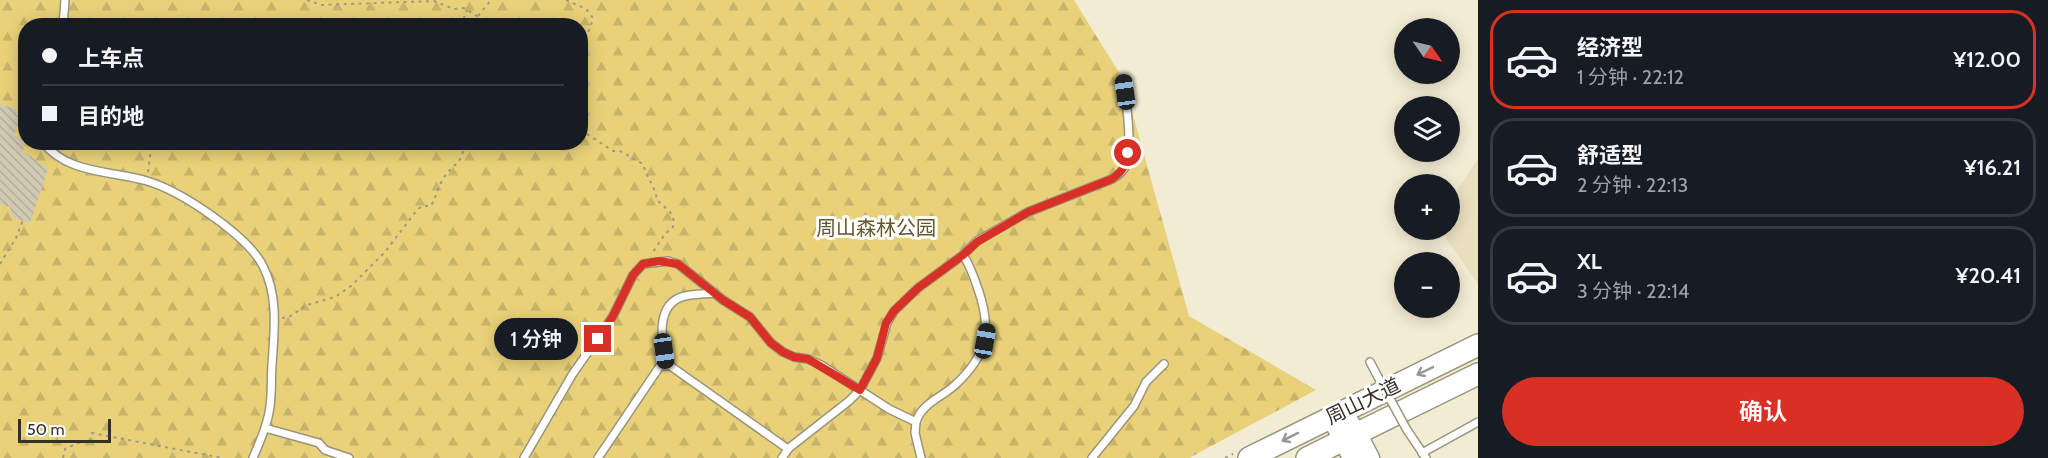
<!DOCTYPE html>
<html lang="zh">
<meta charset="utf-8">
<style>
body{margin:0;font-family:Cabin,"Noto Sans SC",sans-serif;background:#20242c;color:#f1f3f6;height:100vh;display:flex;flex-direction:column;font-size:22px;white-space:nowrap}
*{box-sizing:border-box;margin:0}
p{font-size:20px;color:#9ea1a6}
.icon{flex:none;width:33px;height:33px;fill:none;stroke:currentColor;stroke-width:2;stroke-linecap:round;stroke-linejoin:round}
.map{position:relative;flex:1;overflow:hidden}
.drawer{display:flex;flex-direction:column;background:#171b24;width:570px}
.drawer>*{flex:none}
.top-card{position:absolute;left:18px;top:18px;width:570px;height:132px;border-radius:24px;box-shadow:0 3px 15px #0003;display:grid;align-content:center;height:132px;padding:0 24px;background:#171b24}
.needle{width:39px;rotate:124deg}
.controls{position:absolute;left:1394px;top:18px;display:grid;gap:12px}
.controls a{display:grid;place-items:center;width:66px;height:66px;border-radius:50%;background:#171b24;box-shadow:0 3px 15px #0003;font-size:30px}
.scale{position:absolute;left:18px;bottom:15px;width:93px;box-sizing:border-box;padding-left:6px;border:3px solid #343128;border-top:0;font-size:16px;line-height:21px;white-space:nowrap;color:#343128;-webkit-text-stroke:4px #fff;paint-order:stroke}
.end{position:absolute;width:27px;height:27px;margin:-14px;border:8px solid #d93025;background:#fff;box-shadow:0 0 0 3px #fff}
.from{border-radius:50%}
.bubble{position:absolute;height:42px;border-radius:21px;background:#171b24;box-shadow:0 3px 15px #0003;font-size:20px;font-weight:600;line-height:42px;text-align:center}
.car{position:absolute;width:18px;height:36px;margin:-18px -9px;border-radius:8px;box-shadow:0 0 4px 2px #0007;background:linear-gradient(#222 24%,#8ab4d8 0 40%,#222 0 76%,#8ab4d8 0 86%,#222 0)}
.top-card b{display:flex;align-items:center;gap:21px;height:57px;font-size:22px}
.top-card b+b{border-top:2px solid #363941}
.top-card i{width:15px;height:15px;background:#f1f3f6}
ul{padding:10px 0 0;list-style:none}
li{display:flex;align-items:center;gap:18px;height:99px;margin:0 12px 9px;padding:0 12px;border:3px solid #363941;border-radius:24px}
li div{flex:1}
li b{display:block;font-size:22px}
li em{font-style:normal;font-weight:600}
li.on{border-color:#d93025}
li>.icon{width:54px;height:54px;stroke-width:1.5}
.button{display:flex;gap:12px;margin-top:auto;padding:12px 24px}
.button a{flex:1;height:69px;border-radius:36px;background:#d93025;color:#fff;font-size:24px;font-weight:600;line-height:69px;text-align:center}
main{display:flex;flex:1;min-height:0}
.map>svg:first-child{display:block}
</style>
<main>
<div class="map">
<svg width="1478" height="458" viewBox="0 0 1478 458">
<defs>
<pattern id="forest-firs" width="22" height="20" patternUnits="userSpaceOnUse" patternTransform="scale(1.5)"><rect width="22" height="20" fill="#e9d179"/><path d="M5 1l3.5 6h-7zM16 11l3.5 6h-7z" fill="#c8b469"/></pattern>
<pattern id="building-back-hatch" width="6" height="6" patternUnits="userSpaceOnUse" patternTransform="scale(1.5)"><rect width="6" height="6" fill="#d1cab2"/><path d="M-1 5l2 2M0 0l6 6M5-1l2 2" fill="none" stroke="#b4ae99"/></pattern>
</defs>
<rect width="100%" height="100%" fill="#f3ecd4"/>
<path fill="#e9e0c0" d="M 1478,159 L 1478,284 L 1440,230 L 1449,230 L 1449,202 Z"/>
<path fill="url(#forest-firs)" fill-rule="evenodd" d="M 0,0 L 1074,0 L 1123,79 L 1189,316 L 1316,390 L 1189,458 L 0,458 ZM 26,26 L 580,26 L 580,142 L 26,142 Z"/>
<path fill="url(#building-back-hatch)" d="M 0,104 L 22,111 L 14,136 L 26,139 L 23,151 L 48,169 L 30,223 L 12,217 L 10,207 L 0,204 Z"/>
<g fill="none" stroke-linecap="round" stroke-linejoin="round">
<g stroke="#9a947d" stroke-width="10">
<g id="service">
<path d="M 63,26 L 65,0"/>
<path d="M 43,142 C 66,174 114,171 147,181 C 181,191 247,235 263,266 C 279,297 274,332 272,365 C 271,378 272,393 270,406 C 268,424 260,441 253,458"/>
<path d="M 1370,362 L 1378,377"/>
<path d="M 666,366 C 662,343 654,303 685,296 C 695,294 705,294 714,293"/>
<path d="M 916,422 C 922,403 941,398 955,385 C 988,355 992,329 978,289 C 974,277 970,265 963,255"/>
<path d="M 265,428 L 319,443 L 325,450 L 349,458"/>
<path d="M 1407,430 L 1426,458"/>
<path d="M 1422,453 L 1478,422"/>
<path d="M 524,458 L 572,375 L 613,316 L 633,275 L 643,264 L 668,261 L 678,264 L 723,300 L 750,317 L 771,343 L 783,352 L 794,357 L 808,359 L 821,365 L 889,409 L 916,422 L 915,433 L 921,458"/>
<path d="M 598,458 L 660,366 L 669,365 L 788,449"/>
<path d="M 782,458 L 789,448 L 849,401 L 860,390 L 877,358 L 887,323 L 894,311 L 918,288 L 963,255 L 977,241 L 1028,212 L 1112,179 C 1118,175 1123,172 1126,165 C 1133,149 1126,98 1123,79"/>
<path d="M 1092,458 L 1134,406 L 1146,382 L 1164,364"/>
</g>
</g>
<g stroke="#9a947d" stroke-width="21">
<g id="secondary">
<path d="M 1342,411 L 1357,433 L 1370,458"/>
<path d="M 1331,417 L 1352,458"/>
</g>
</g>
<g stroke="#9a947d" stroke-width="24">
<g id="primary">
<path d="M 1249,458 L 1478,345"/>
<path d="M 1307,458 L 1478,374"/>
</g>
</g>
<g stroke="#9e9988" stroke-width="2" stroke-dasharray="3 4.5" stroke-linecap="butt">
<path d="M 307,0 L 321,5 L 434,1 L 454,9 L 464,8 L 493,26"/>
<path d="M 566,0 L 586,9 L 593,18 C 590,31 583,40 580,54"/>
<path d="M 478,16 L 491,0"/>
<path d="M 461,26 L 467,10"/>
<path d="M 580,113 L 585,122 L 587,134 L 613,151 L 620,151 L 643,164 C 647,178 655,186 657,200 L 670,212 L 674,221 L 673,227 L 665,234 L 653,252"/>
<path d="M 148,172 L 152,142"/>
<path d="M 0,264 L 16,238 L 23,220"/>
<path d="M 282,318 L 289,317 L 307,305 L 335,297 L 351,286 L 385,252 L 417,210 L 422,206 L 431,206 C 436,197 438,187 443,179 C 454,161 461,168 465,142"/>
<path d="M 63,458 L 65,449 L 78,443 L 91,442 L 92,433 L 222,458"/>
<path d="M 1225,458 L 1233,454"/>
</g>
<use href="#service" stroke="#fff" stroke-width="7"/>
<use href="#secondary" stroke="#fff" stroke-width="18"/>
<use href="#primary" stroke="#fff" stroke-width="21"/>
<g stroke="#9a947d" stroke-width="10" stroke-linecap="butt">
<path id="service-bridge" d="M 1378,377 L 1407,430"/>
</g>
<use href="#service-bridge" stroke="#fff" stroke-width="7"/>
</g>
<defs><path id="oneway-shaft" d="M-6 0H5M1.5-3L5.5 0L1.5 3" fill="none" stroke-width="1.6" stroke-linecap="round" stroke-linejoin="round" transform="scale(1.5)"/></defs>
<g stroke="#9a9894">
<use href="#oneway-shaft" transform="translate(1425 371) rotate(154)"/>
<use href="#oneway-shaft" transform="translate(1290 437) rotate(153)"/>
</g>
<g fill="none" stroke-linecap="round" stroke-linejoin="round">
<path stroke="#d93025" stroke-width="8" d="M 598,339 L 613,316 L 633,275 L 643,264 L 659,261 L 678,264 L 723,300 L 750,317 L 771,343 L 783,352 L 794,357 L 808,359 L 860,390 L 877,358 L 886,323 L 894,311 L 918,288 L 963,255 L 977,242 L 1028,212 L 1112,179 C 1122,172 1126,166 1128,153"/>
</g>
<g text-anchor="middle" stroke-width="6" stroke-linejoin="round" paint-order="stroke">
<g font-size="20" fill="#64572c" stroke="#fff">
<text x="876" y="235">周山森林公园</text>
</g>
<g font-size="20" fill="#343128" stroke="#fff">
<text transform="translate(1363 401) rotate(-26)" y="7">周山大道</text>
</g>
</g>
</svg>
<div class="controls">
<a><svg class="needle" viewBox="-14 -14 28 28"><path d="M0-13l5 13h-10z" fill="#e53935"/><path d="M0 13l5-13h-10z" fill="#9ea1a6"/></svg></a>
<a><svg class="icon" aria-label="layers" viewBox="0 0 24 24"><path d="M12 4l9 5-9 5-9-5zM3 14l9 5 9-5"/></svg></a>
<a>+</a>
<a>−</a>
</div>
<div class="scale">50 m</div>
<i class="end from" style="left:1128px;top:153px"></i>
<i class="end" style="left:598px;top:339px"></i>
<div class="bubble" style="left:494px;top:318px;width:84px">1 分钟</div>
<i class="car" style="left:1125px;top:92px;rotate:352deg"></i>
<i class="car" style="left:985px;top:341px;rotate:10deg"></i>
<i class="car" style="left:664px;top:351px;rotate:172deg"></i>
<div class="top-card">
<b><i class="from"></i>上车点</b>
<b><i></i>目的地</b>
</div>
</div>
<section class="drawer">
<ul>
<li class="on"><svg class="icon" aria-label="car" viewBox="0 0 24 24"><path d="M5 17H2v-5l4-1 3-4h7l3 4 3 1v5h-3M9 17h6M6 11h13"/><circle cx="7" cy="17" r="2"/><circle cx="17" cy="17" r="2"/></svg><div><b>经济型</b><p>1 分钟 · 22:12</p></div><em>¥12.00</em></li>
<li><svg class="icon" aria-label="car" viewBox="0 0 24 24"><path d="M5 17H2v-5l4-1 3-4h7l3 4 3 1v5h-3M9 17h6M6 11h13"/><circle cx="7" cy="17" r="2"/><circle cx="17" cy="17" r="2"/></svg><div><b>舒适型</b><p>2 分钟 · 22:13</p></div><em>¥16.21</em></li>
<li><svg class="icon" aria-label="car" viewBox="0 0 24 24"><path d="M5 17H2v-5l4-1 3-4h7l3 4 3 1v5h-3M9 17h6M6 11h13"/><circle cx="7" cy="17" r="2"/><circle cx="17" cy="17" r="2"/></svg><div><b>XL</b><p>3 分钟 · 22:14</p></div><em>¥20.41</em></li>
</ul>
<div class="button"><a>确认</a></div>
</section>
</main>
